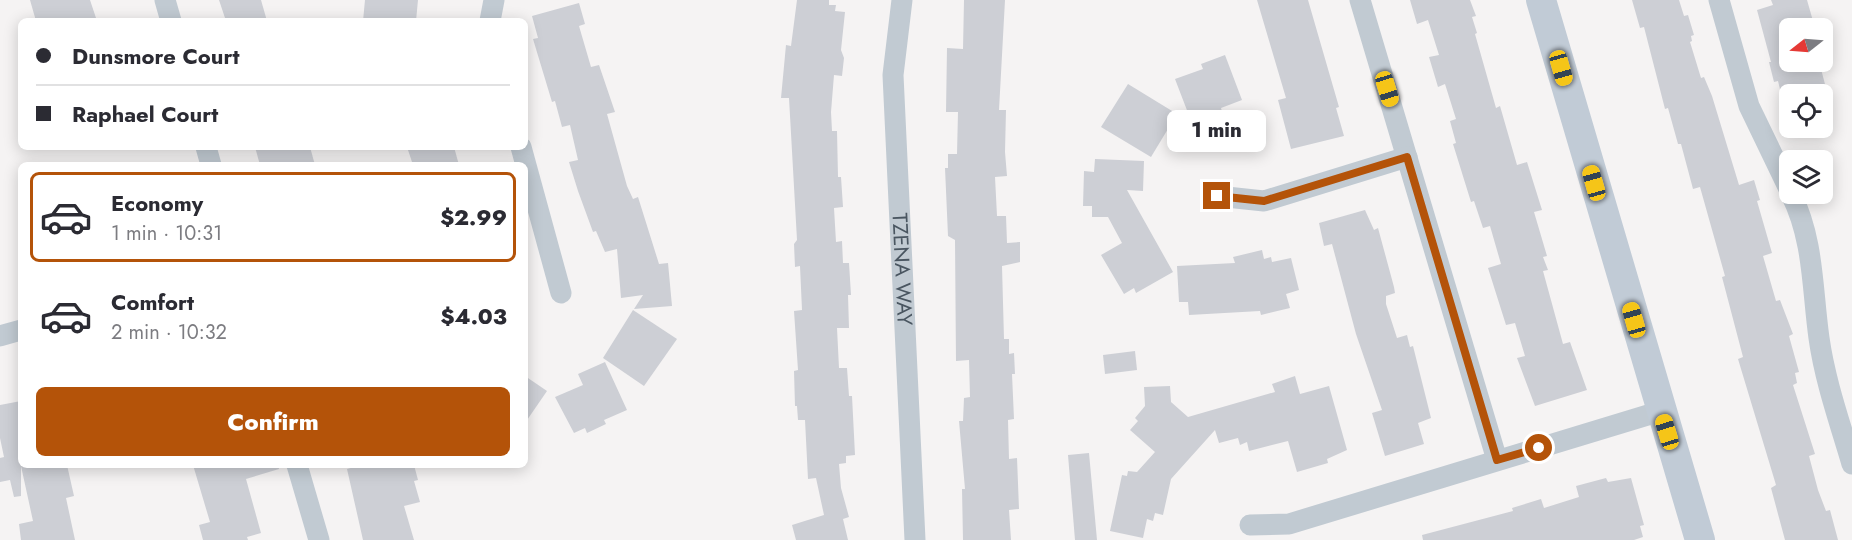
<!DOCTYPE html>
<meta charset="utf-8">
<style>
body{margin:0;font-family:Jost,sans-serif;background:#f2f2f3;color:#2b2b33;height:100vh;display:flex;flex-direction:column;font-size:22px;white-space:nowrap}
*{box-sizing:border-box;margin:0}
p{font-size:20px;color:#7c7c81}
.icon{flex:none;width:33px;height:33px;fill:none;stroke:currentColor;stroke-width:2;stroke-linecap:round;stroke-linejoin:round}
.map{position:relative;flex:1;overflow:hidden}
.sheet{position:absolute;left:18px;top:162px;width:510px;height:306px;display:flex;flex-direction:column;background:#fff;border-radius:9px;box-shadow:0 3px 15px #0003}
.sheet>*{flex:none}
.top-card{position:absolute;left:18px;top:18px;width:510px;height:132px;border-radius:9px;box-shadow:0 3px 15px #0003;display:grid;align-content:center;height:132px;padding:0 18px;background:#fff}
.needle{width:39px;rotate:253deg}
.fabs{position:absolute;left:1779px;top:18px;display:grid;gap:12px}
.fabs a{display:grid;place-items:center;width:54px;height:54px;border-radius:9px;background:#fff;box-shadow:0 3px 15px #0003;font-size:30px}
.end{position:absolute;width:27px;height:27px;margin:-14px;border:8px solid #b45309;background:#fff;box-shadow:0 0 0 3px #fff}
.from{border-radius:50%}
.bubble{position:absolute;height:42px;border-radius:9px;background:#fff;box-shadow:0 3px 15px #0003;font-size:20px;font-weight:800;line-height:42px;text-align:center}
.car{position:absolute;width:18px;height:36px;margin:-18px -9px;border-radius:8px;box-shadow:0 0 4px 2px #0007;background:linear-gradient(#f5c518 24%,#345 0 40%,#f5c518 0 76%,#345 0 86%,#f5c518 0)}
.top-card b{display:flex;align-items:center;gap:21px;height:57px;font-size:22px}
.top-card b+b{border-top:2px solid #e1e1e2}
.top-card i{width:15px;height:15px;background:#2b2b33}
ul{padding:10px 0 0;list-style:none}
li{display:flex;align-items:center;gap:18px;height:90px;margin:0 12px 9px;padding:0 6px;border:3px solid transparent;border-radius:9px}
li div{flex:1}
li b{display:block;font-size:22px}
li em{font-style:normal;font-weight:800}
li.selected{border-color:#b45309}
li>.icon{width:54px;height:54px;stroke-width:1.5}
.button{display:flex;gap:12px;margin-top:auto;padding:12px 18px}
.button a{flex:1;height:69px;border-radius:9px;background:#b45309;color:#fff;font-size:24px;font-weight:800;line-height:69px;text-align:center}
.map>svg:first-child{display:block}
</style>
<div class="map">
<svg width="1852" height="540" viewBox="0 0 1852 540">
<rect width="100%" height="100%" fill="#f5f3f3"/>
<g fill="#cdcfd5">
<path d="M 30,0 L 90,0 L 97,21 L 36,21 Z"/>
<path d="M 219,0 L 261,0 L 267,21 L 226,21 Z"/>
<path d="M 365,0 L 418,0 L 416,21 L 363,21 Z"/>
<path d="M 797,0 L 829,0 L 829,5 L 836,5 L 835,11 L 845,12 L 841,50 L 844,58 L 842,76 L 834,75 L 831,112 L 832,131 L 837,131 L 838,177 L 841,177 L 843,207 L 834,208 L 836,242 L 842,241 L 843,263 L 849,263 L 851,295 L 848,295 L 849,328 L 837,328 L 839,368 L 847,368 L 849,396 L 852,396 L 855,455 L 846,456 L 846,463 L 839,464 L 841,488 L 849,517 L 843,519 L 848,540 L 796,540 L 792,525 L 824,515 L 816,478 L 808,479 L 805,420 L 798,420 L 797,406 L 795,406 L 794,371 L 798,370 L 794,311 L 802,310 L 800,266 L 795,267 L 794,244 L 797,240 L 789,98 L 781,98 L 786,45 L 791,46 Z"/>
<path d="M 964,0 L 1005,0 L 999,110 L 1006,110 L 1005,152 L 1007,176 L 995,177 L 997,216 L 1006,216 L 1007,243 L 1020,242 L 1020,262 L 1002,266 L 1004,339 L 1009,339 L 1009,354 L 1014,353 L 1015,374 L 1012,374 L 1014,419 L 1008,420 L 1009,459 L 1017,458 L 1019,509 L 1009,510 L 1011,540 L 963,540 L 962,489 L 965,489 L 959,421 L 963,421 L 964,398 L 970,397 L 969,360 L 956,361 L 955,240 L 948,236 L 945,168 L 948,168 L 948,154 L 957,154 L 958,112 L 946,112 L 947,48 L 963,49 Z"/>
<path d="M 1257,0 L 1308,0 L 1339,107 L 1336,108 L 1344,136 L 1291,149 L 1278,100 L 1286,98 Z"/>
<path d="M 1410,0 L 1470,0 L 1476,16 L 1472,17 L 1477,33 L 1475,34 L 1496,108 L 1500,106 L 1517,165 L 1527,162 L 1542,210 L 1534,212 L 1547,256 L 1543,257 L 1548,270 L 1543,271 L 1563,344 L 1570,342 L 1587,390 L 1535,406 L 1517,358 L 1525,356 L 1515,323 L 1506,325 L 1488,268 L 1501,264 L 1490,226 L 1483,228 L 1474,201 L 1471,202 L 1453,144 L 1456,143 L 1450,121 L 1456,119 L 1445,84 L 1438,87 L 1429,57 L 1439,55 L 1428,20 L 1417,24 Z"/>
<path d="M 1632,0 L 1679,0 L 1684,16 L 1688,15 L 1694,35 L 1691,36 L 1692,41 L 1690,42 L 1701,78 L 1704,77 L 1712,96 L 1739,185 L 1754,180 L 1760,200 L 1757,201 L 1772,253 L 1763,256 L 1776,301 L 1780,300 L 1793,334 L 1789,336 L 1799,372 L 1795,373 L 1797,383 L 1793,385 L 1815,454 L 1809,456 L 1818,490 L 1826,511 L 1830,510 L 1838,540 L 1785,540 L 1771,488 L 1776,485 L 1738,359 L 1743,357 L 1722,277 L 1725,276 L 1700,187 L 1693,189 L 1681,144 L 1678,144 L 1668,108 L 1665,109 L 1644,27 L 1640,28 Z"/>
<path d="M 1771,0 L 1807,0 L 1815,28 L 1790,28 L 1790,62 L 1822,62 L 1822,53 L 1827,67 L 1821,69 L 1831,107 L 1822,109 L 1822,94 L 1790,94 L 1790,117 L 1787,118 L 1778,81 L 1774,82 L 1769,62 L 1771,62 L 1757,10 L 1773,5 Z"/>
<path d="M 579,3 L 585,24 L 579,26 L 591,67 L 599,65 L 615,112 L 607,114 L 627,186 L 633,199 L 638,197 L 659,264 L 668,263 L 672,306 L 634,309 L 643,295 L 621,298 L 617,249 L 605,252 L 596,231 L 593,232 L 578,191 L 569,162 L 578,160 L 570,125 L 562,127 L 555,101 L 552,102 L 533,39 L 538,38 L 532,16 Z"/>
<path d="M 1225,55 L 1242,100 L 1221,108 L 1223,115 L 1193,126 L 1175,79 L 1203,69 L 1201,64 Z"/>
<path d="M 1128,84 L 1177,114 L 1151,157 L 1101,127 Z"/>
<path d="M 255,147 L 310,147 L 315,165 L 260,165 Z"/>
<path d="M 407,147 L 454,147 L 459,165 L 413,165 Z"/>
<path d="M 1095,159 L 1144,161 L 1143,191 L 1127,190 L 1173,272 L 1136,293 L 1134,288 L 1124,294 L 1101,255 L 1122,243 L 1108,217 L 1092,217 L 1092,206 L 1083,206 L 1084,171 L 1094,172 Z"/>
<path d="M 1365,210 L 1374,230 L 1378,228 L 1394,287 L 1395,293 L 1386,296 L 1386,304 L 1397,338 L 1407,335 L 1410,347 L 1413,346 L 1431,418 L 1418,423 L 1424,444 L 1385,456 L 1372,413 L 1382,410 L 1356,334 L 1332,244 L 1324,246 L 1319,223 Z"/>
<path d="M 1262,250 L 1264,259 L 1271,257 L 1272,262 L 1291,258 L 1299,290 L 1286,294 L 1290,308 L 1261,315 L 1260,311 L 1189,315 L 1188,302 L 1179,302 L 1177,266 L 1235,263 L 1233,257 Z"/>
<path d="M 633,310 L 677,339 L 644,386 L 603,358 Z"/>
<path d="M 1135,351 L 1137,370 L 1105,374 L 1103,355 Z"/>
<path d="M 605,362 L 627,410 L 604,420 L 606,424 L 587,433 L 585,428 L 574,433 L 555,397 L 583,385 L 578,374 Z"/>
<path d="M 525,376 L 547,391 L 525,423 Z"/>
<path d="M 1295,376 L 1300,394 L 1329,386 L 1347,450 L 1327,459 L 1328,463 L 1297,472 L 1288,441 L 1249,451 L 1247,442 L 1240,445 L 1238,438 L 1219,443 L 1215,430 L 1171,479 L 1163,515 L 1155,513 L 1153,521 L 1147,519 L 1143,538 L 1110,531 L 1122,475 L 1127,476 L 1128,471 L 1137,472 L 1155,452 L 1130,430 L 1138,421 L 1135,418 L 1145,406 L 1144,387 L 1170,386 L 1171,402 L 1188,417 L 1275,392 L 1272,384 Z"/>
<path d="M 21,401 L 21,465 L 67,465 L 74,496 L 66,498 L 75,540 L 21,540 L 19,524 L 33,521 L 21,466 L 21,496 L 14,497 L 10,480 L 0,482 L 0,458 L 4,457 L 0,438 L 0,405 Z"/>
<path d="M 1089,453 L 1097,540 L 1075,540 L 1068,455 Z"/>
<path d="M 193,465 L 278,465 L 279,469 L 246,479 L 261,533 L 247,537 L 248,540 L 203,540 L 199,525 L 210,522 Z"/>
<path d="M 362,465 L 414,465 L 418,480 L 414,481 L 420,502 L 404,506 L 414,540 L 363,540 L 347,469 Z"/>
<path d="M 1606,478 L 1608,482 L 1631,478 L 1644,525 L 1640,526 L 1643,537 L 1634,540 L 1423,540 L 1422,535 L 1513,511 L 1512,508 L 1541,499 L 1544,508 L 1579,497 L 1576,486 Z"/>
</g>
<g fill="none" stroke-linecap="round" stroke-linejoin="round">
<g stroke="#c1cad2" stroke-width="21">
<path d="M 165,0 L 171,21"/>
<path id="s1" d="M 902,0 L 893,75 L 915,540"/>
<path d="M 1360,0 L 1497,460"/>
<path d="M 1719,0 L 1749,106 L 1790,191"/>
<path d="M 490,21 L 494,0"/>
<path d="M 206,147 L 211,165"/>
<path d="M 521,147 L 561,293"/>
<path d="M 1791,194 C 1814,240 1812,288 1819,338 C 1825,381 1840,423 1852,464"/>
<path d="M 1217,196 L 1264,201 L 1407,157"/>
<path d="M 0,336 L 21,330"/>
<path d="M 297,465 L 319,540"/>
<path d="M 1250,525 L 1289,524 L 1661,411"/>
</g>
<path stroke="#c1cbd6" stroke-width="30" d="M 1541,0 L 1700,540"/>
</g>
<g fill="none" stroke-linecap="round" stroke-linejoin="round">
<path stroke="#b45309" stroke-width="8" d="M 1217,196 L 1264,201 L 1407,157 L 1497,460 L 1539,448"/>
</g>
<g text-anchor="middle" stroke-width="5" stroke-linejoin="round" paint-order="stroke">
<g font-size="21" fill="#4a5661" stroke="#fff">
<text dy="7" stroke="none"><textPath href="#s1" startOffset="270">TZENA WAY</textPath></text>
</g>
</g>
</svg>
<div class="fabs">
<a><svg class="needle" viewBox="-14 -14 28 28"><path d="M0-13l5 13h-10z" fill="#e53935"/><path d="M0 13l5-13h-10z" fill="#7c7c81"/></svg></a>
<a><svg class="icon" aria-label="locate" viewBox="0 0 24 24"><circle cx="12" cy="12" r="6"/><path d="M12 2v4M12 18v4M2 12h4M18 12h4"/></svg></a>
<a><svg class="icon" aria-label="layers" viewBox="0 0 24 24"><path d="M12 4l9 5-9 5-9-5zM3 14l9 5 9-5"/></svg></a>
</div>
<i class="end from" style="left:1539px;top:448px"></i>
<i class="end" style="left:1217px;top:196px"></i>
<div class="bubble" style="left:1167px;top:110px;width:99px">1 min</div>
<i class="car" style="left:1561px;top:68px;rotate:164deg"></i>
<i class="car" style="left:1387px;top:89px;rotate:163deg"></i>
<i class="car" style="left:1594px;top:183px;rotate:344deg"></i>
<i class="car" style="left:1634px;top:320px;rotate:344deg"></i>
<i class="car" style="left:1667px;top:432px;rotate:343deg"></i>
<div class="top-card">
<b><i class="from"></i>Dunsmore Court</b>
<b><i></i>Raphael Court</b>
</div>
<section class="sheet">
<ul>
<li class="selected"><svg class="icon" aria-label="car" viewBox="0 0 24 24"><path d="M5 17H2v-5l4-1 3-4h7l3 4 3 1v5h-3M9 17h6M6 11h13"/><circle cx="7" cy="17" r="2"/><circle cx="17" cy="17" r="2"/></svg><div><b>Economy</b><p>1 min · 10:31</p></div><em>$2.99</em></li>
<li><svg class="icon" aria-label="car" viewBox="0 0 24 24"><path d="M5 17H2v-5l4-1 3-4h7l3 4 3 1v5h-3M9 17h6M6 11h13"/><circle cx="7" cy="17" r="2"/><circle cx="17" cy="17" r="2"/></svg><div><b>Comfort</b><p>2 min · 10:32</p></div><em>$4.03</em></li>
</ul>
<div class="button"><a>Confirm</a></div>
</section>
</div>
